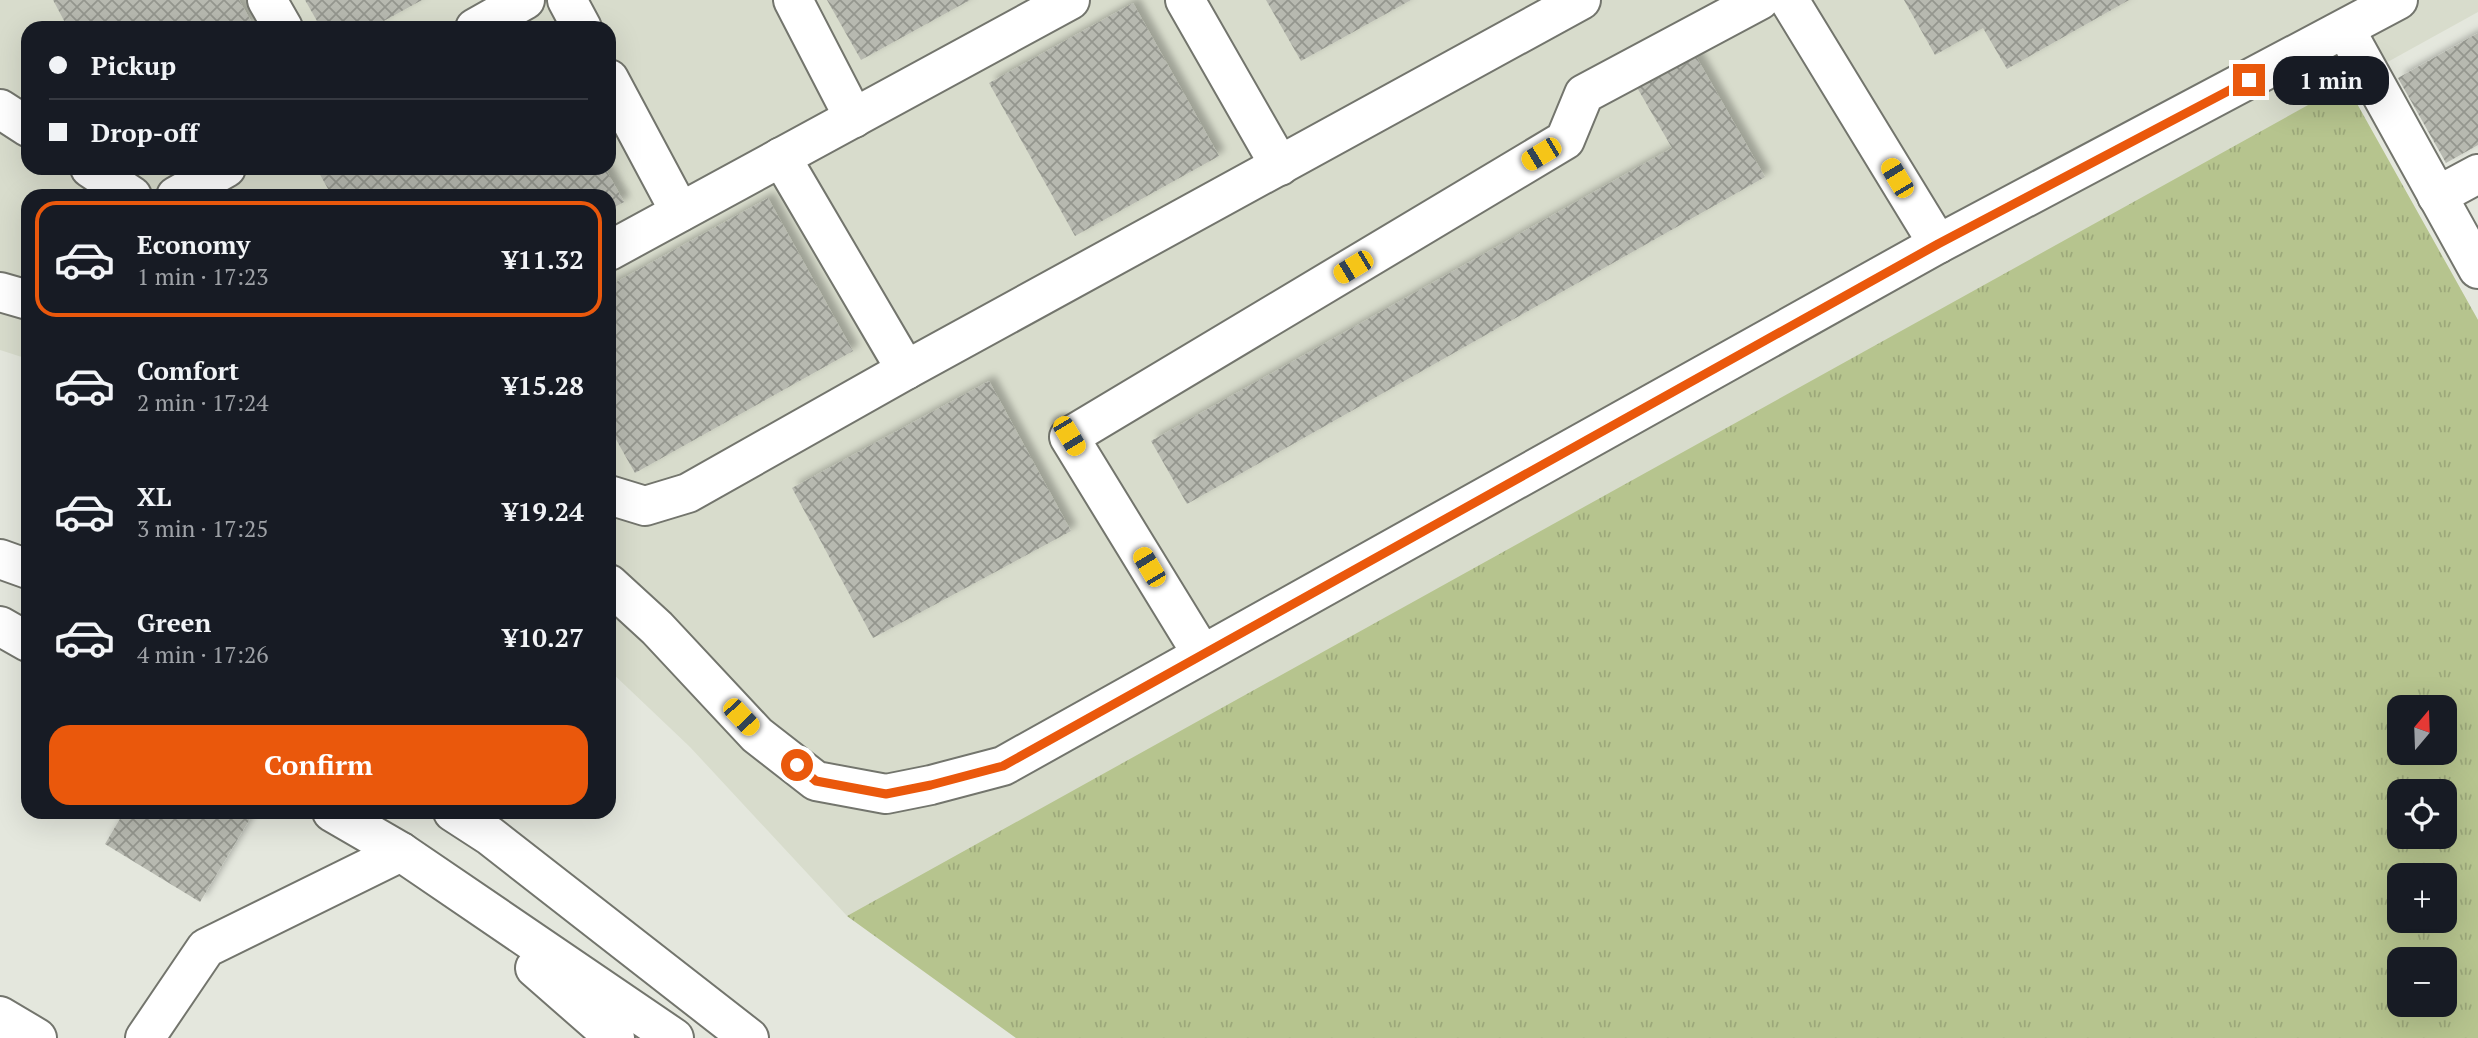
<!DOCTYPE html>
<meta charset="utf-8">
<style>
body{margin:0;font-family:"PT Serif",serif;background:#20242c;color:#f1f3f6;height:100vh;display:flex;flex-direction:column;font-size:26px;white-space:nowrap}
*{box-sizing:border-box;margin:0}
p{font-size:23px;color:#9ea1a6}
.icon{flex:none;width:38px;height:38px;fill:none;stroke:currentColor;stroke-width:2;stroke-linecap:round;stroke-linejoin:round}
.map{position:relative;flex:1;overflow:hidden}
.drawer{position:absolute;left:21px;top:189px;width:595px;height:630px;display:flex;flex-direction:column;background:#171b24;border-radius:21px;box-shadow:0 7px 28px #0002}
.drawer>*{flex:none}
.guide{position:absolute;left:21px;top:21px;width:595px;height:154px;border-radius:21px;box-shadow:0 7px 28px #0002;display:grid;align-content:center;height:154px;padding:0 28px;background:#171b24}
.needle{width:46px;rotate:19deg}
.controls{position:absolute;left:2387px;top:695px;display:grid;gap:14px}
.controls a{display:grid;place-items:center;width:70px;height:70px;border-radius:14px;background:#171b24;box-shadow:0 7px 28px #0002;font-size:35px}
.end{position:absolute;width:32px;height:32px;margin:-16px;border:9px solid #ea580c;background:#fff;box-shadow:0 0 0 4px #fff}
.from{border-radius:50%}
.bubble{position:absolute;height:49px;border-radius:21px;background:#171b24;box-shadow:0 7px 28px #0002;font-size:23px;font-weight:700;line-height:49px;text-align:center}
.car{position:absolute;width:21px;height:42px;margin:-21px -10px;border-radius:9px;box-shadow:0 0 5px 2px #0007;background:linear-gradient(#f5c518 24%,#345 0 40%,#f5c518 0 76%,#345 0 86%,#f5c518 0)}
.guide b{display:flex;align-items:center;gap:24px;height:66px;font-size:26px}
.guide b+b{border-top:2px solid #363941}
.guide i{width:18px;height:18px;background:#f1f3f6}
ul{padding:12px 0 0;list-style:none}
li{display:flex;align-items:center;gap:21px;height:116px;margin:0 14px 10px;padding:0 14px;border:4px solid transparent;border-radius:21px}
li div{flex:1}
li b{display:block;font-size:26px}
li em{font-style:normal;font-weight:700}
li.selected{border-color:#ea580c}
li>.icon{width:63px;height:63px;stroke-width:1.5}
.action{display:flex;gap:14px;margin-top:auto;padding:14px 28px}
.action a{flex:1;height:80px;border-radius:21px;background:#ea580c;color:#fff;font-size:28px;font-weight:700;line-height:80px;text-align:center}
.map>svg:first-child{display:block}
</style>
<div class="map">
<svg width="2478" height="1038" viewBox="0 0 2478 1038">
<defs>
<pattern id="grass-tufts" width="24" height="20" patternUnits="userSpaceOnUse" patternTransform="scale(1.75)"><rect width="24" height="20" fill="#b6c48e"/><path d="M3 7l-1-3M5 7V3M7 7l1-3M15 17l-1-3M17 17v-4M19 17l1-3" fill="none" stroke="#9ca87a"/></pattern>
<pattern id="building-cross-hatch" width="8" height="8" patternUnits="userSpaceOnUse" patternTransform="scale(1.75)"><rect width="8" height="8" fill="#b7b9b0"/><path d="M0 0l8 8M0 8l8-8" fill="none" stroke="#94968e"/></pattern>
<filter id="shadow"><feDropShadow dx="6" dy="-6" stdDeviation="3.5" flood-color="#0004"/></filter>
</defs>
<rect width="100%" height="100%" fill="#e4e7dd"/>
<path fill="#d8dccc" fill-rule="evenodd" d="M 0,0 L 2478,0 L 2478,12 L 2346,85 L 2478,320 L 2478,1038 L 1016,1038 L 847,916 L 690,747 L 609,670 L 609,196 L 28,196 L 28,359 L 0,350 ZM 28,28 L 609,28 L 609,168 L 28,168 ZM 2399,707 L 2445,707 L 2445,752 L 2399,752 ZM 2399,791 L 2445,791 L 2445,836 L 2399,836 ZM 2399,875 L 2445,875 L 2445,920 L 2399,920 ZM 2399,959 L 2445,959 L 2445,1004 L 2399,1004 Z"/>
<path fill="url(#grass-tufts)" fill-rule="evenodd" d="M 2346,84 L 2478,320 L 2478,1038 L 1016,1038 L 847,916 ZM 2399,707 L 2445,707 L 2445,752 L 2399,752 ZM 2399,791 L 2445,791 L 2445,836 L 2399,836 ZM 2399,875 L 2445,875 L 2445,920 L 2399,920 ZM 2399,959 L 2445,959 L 2445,1004 L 2399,1004 Z"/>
<g fill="url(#building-cross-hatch)" filter="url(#shadow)">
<path d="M 53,0 L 239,0 L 255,28 L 68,28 Z"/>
<path d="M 305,0 L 422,0 L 371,28 L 321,28 Z"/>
<path d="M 827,0 L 970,0 L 861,60 Z"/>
<path d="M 1266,0 L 1411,0 L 1301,61 Z"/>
<path d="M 1904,0 L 2129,0 L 2007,69 L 1983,28 L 1935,55 Z"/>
<path d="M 1133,3 L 1219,156 L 1075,236 L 989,83 Z"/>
<path d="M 2478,33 L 2478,145 L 2446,163 L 2398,78 Z"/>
<path d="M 1693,51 L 1765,177 L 1187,504 L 1151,441 L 1672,148 L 1635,84 Z"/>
<path d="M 323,168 L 605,168 L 624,202 L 609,210 L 609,196 L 332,196 L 318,171 Z"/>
<path d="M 768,198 L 853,351 L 635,473 L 609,427 L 609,286 Z"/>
<path d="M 989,381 L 1071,531 L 873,638 L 792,488 Z"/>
<path d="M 124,812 L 254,812 L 200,902 L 105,844 Z"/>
</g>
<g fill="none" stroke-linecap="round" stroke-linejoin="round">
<g stroke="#73756d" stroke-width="42">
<g id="minor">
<path d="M 267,0 L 283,28"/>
<path d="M 567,0 L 582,28"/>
<path d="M 793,0 L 854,118"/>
<path d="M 1185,0 L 1280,166"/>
<path d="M 1789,0 L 1938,244"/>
<path d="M 475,28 L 525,0"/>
<path d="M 2345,29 L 2478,269"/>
<path d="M 609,79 L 680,212"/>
<path d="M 0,109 L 28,127"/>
<path d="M 781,157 L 906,370"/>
<path d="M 90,168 L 132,196"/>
<path d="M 176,196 L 226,168"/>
<path d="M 2437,196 L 2478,174"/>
<path d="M 609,251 L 1070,0"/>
<path d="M 0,292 L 28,300"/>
<path d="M 609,495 L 645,506 L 688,493 L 906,370 L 1581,0"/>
<path d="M 609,584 L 657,628 L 757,735 L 816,781 L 886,794 L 931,785 L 1003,766 L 1938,244 L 2398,0"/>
<path d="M 1202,654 L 1069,437 L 1565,140 L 1584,94 L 1760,0"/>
<path d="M 0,1016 L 37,1038"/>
<path d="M 145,1038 L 206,948 L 401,852"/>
</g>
</g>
<g stroke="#73756d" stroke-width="42">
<g id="highway">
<path d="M 0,559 L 28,569"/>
<path d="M 0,626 L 28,642"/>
<path d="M 332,812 L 401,852 L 674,1038"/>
<path d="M 453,812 L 490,836 L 749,1038"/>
<path d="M 535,968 L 615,1038"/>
</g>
</g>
<use href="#minor" stroke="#fff" stroke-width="38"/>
<use href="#highway" stroke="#fff" stroke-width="38"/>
</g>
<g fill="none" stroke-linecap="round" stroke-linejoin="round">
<path stroke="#ea580c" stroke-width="9" d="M 797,765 L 816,781 L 886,794 L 931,785 L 1003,766 L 1938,244 L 2249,80"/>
</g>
</svg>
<div class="controls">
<a><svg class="needle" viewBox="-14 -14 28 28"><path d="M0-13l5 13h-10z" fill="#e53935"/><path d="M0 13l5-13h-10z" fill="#9ea1a6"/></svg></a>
<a><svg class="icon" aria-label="locate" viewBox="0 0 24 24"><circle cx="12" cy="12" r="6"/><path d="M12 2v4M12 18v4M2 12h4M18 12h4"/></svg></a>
<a>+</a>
<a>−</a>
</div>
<i class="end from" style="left:797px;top:765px"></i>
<i class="end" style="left:2249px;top:80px"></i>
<div class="bubble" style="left:2273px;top:56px;width:116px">1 min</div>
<i class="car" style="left:1541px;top:154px;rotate:239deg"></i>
<i class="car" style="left:1897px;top:178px;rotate:329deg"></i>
<i class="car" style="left:1353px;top:267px;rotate:239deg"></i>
<i class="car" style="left:1069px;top:436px;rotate:149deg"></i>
<i class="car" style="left:1149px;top:567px;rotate:329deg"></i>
<i class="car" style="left:741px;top:717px;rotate:137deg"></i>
<div class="guide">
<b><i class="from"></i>Pickup</b>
<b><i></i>Drop-off</b>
</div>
<section class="drawer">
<ul>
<li class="selected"><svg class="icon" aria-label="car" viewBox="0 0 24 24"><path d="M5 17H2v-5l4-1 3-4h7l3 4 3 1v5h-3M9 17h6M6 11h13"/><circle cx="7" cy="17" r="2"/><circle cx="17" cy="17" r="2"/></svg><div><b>Economy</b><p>1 min · 17:23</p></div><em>¥11.32</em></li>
<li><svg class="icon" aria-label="car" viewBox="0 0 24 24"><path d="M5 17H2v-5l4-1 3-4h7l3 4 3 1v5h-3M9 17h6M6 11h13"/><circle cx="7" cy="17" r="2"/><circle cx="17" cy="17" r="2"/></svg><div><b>Comfort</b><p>2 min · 17:24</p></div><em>¥15.28</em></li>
<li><svg class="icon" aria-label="car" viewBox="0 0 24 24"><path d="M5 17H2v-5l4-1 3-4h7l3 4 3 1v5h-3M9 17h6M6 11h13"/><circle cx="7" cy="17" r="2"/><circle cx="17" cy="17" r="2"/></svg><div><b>XL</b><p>3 min · 17:25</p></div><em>¥19.24</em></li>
<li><svg class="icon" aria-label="car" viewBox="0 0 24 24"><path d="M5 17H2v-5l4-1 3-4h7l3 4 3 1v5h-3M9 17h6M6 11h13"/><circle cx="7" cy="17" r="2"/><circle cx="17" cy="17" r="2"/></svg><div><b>Green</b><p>4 min · 17:26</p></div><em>¥10.27</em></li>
</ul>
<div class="action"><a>Confirm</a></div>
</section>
</div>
